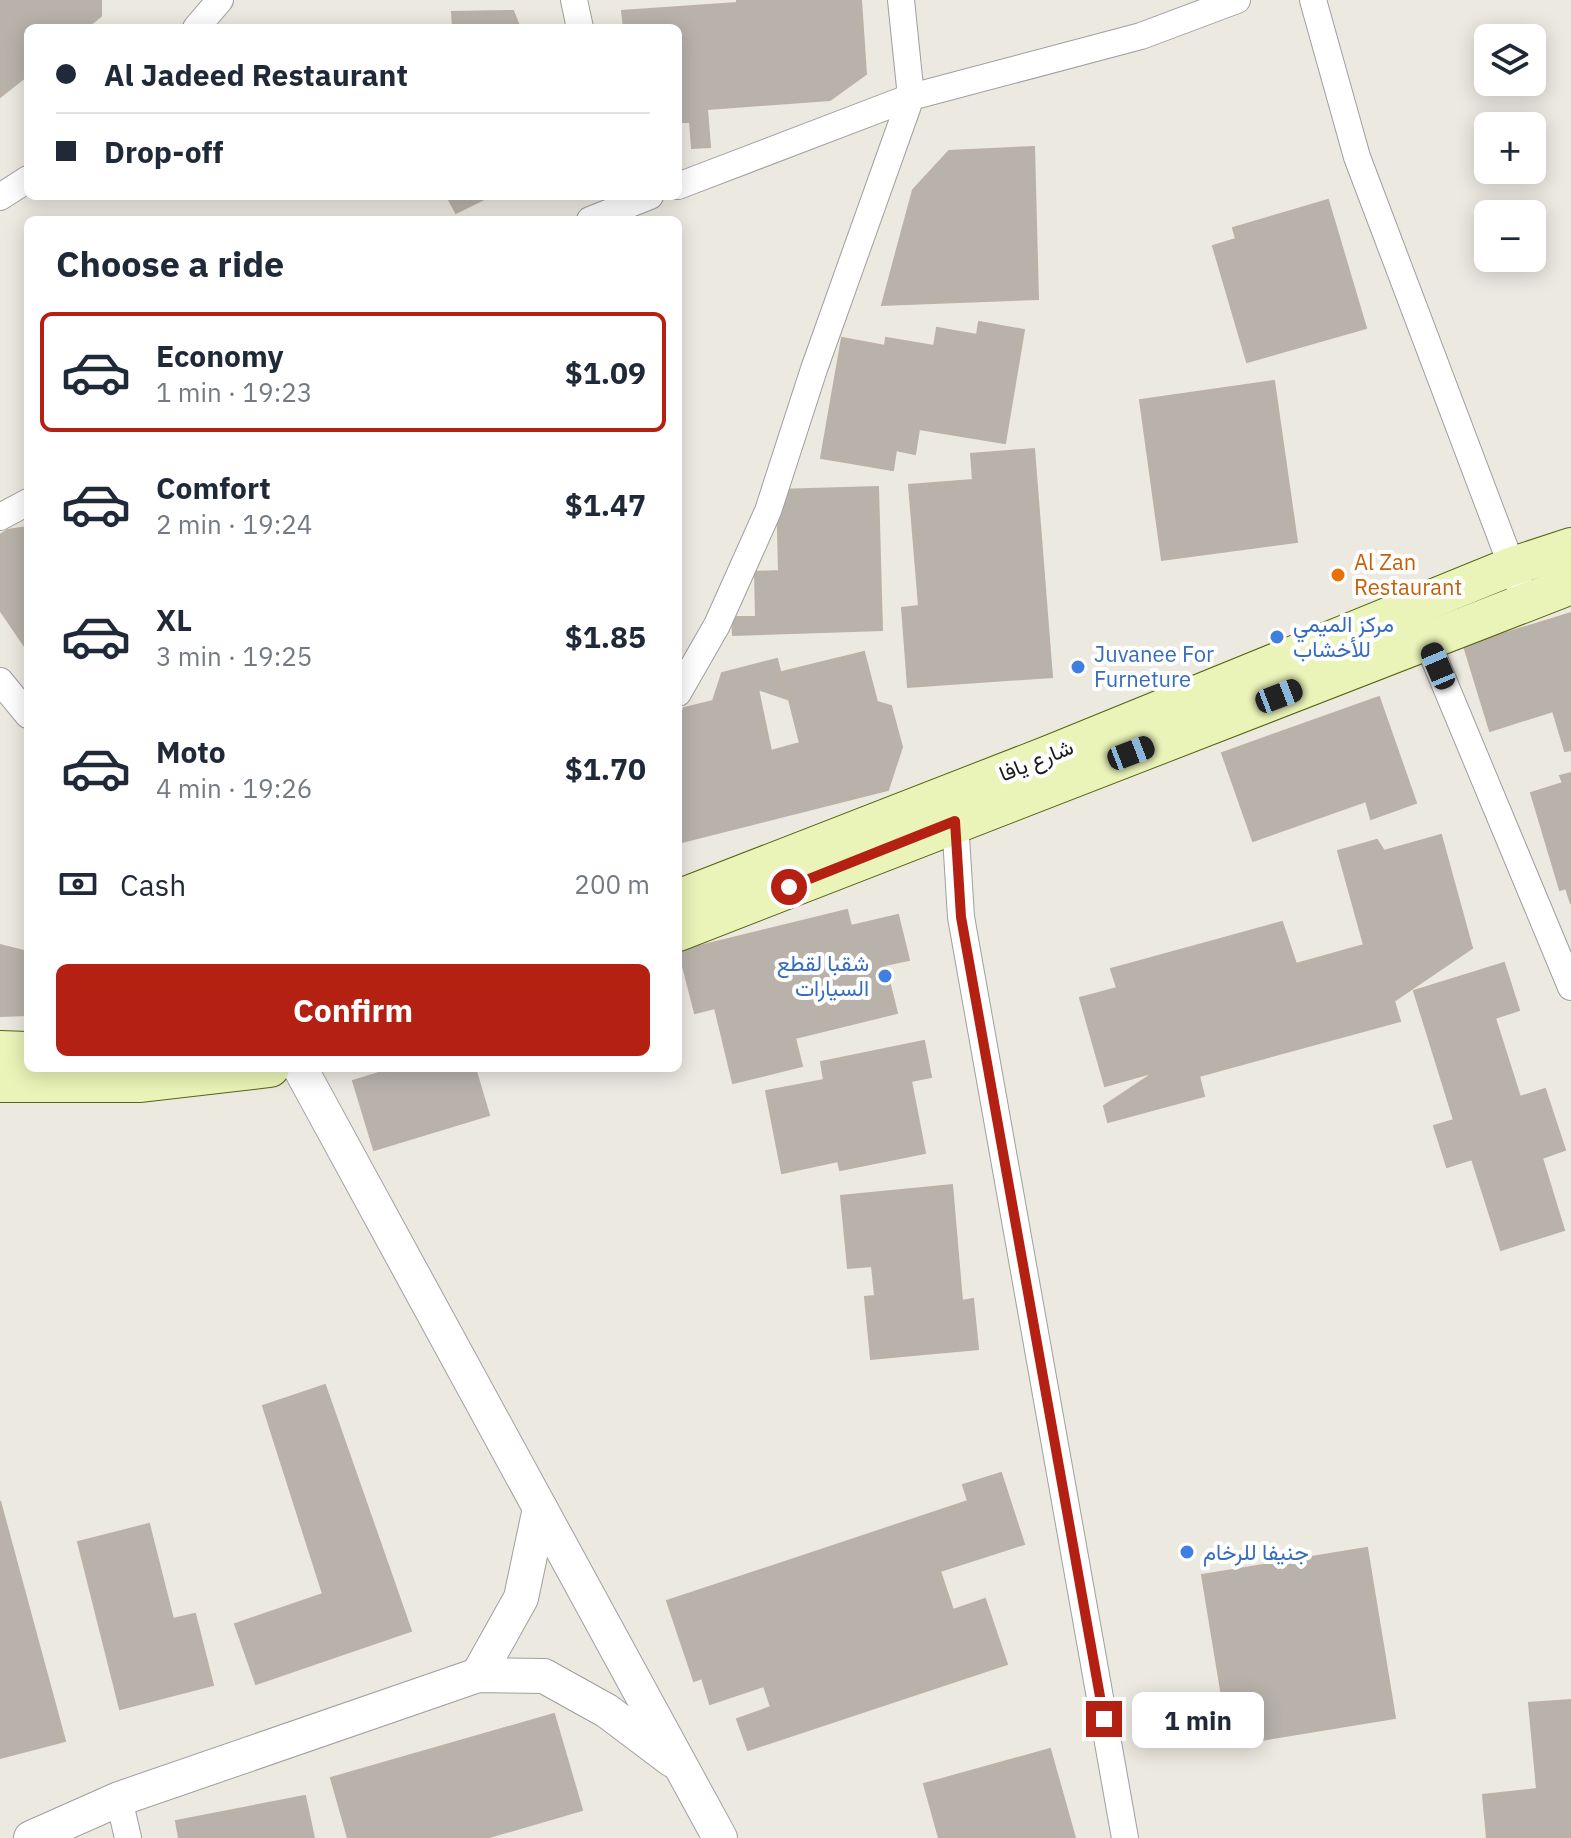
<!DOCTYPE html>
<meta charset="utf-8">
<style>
body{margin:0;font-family:"IBM Plex Sans",Vazirmatn,sans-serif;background:#f6f6f7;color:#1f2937;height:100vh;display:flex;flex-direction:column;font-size:30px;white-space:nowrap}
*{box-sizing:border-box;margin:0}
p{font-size:26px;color:#747a83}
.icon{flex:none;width:44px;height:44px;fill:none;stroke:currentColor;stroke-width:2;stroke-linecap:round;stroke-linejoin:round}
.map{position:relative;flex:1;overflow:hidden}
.sheet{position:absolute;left:24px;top:216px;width:658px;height:856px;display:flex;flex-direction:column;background:#fff;border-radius:12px;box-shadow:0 4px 20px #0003}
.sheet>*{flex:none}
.hud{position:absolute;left:24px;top:24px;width:658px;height:176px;border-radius:12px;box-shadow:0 4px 20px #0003;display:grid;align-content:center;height:176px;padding:0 32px;background:#fff}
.buttons{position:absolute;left:1474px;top:24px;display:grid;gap:16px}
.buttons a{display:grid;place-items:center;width:72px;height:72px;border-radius:12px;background:#fff;box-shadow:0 4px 20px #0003;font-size:40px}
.end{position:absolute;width:36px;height:36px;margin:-18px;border:10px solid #b42112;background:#fff;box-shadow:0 0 0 4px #fff}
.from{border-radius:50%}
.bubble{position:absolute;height:56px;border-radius:12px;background:#fff;box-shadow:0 4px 20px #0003;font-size:26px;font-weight:700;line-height:56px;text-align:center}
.car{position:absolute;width:24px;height:48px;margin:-24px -12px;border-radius:10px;box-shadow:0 0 6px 2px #0007;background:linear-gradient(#222 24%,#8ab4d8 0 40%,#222 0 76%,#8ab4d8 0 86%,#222 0)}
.hud b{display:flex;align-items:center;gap:28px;height:76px;font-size:30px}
.hud b+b{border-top:2px solid #e0e1e3}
.hud i{width:20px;height:20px;background:#1f2937}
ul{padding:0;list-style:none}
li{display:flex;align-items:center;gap:24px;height:120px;margin:0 16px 12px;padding:0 16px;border:4px solid transparent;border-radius:12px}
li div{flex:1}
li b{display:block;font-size:30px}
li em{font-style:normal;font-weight:700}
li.on{border-color:#b42112}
li>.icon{width:72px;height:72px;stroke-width:1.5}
h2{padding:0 32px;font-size:36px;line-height:96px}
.pay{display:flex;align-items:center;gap:20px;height:88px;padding:0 32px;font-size:30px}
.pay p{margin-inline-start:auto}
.button{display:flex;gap:16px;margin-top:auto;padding:16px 32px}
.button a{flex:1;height:92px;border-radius:12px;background:#b42112;color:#fff;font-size:32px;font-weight:700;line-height:92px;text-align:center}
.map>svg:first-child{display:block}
</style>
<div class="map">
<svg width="1571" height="1838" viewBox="0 0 1571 1838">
<rect width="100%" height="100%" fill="#ece9e1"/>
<g fill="#b8b2ab" stroke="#bcb1a5" stroke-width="2">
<path d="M 0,0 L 101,0 L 101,16 L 86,28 L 28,28 L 28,75 L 0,97 Z"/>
<path d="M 737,0 L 861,0 L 866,74 L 830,100 L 707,109 L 710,147 L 692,148 L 690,122 L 678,122 L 678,28 L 624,28 L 622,11 L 737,3 Z"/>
<path d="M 513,11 L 520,28 L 453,28 L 452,12 Z"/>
<path d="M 1034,147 L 1038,299 L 882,305 L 913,190 L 949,151 Z"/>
<path d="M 447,196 L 490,196 L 456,213 Z"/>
<path d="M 1328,200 L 1366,328 L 1247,362 L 1213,246 L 1236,239 L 1233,228 Z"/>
<path d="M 979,322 L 1024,330 L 1005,443 L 919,429 L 915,454 L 896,450 L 893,470 L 821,458 L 842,338 L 885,346 L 886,338 L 934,346 L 937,328 L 977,335 Z"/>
<path d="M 1274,381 L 1297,542 L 1162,560 L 1140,400 Z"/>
<path d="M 1034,449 L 1052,677 L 908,687 L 902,608 L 919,606 L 909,485 L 973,480 L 971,454 Z"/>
<path d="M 878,487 L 882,630 L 733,635 L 732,617 L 756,617 L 755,572 L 779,571 L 777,490 Z"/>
<path d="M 28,527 L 28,651 L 0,610 L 0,535 L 8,530 Z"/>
<path d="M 1571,613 L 1571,750 L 1565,751 L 1553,711 L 1490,731 L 1464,646 Z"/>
<path d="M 864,652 L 877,702 L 891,706 L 902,747 L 888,790 L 678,843 L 678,725 L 684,708 L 713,701 L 722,673 L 777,659 L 787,699 L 758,689 L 771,751 L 800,743 L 782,672 Z"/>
<path d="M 1379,697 L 1416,803 L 1371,819 L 1366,801 L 1253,841 L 1222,753 Z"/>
<path d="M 1571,773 L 1571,904 L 1566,888 L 1560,890 L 1531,793 L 1563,783 L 1560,776 Z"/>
<path d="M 1441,835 L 1472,948 L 1394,1001 L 1400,1021 L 1199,1076 L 1204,1096 L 1108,1122 L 1104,1106 L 1155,1072 L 1105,1086 L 1080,998 L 1117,988 L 1111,969 L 1282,922 L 1296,964 L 1364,945 L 1338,851 L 1377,840 L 1384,851 Z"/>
<path d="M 847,910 L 851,926 L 898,915 L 909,960 L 885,965 L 897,1013 L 795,1038 L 802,1066 L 733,1083 L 715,1008 L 695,1013 L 679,951 Z"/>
<path d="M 0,945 L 28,952 L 28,1015 L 0,1016 Z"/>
<path d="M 1504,963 L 1519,1010 L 1495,1018 L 1520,1097 L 1545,1089 L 1565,1150 L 1542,1158 L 1564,1230 L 1501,1250 L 1472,1159 L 1447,1167 L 1434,1126 L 1454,1120 L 1414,991 Z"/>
<path d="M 924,1041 L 931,1077 L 911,1081 L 925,1153 L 840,1170 L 838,1161 L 782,1173 L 766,1091 L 824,1080 L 821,1062 Z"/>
<path d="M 395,1068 L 475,1068 L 489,1115 L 374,1150 L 353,1081 Z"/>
<path d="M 952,1185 L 962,1301 L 973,1299 L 978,1349 L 871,1359 L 865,1297 L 875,1296 L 872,1266 L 848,1268 L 841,1196 Z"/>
<path d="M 325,1385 L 411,1631 L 256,1684 L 235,1624 L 323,1594 L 263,1406 Z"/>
<path d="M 1001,1473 L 1024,1544 L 940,1571 L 953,1610 L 985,1599 L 1007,1664 L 748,1750 L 737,1719 L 771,1707 L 764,1686 L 710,1704 L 702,1678 L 694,1681 L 667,1601 L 968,1501 L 963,1485 Z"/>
<path d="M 0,1501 L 65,1741 L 0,1758 Z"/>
<path d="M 149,1524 L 173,1619 L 195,1614 L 213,1685 L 120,1709 L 78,1542 Z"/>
<path d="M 1367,1548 L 1395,1718 L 1230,1745 L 1202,1575 Z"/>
<path d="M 1571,1700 L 1571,1838 L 1487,1838 L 1483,1795 L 1537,1789 L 1529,1703 Z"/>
<path d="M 554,1714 L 582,1810 L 486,1838 L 348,1838 L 331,1778 Z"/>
<path d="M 1050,1749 L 1075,1838 L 939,1838 L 924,1784 Z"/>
<path d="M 305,1796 L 314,1838 L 179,1838 L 176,1821 Z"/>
</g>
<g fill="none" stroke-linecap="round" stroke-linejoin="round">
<g stroke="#9f9f9f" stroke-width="28">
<g id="minor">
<path d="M 574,0 L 580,28"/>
<path d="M 1313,0 L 1357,157 L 1525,601"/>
<path d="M 196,28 L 220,0"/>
<path d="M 678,186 L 911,97 L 1141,36 L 1237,0"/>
<path d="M 0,197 L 28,179"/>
<path d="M 590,220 L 650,196"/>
<path d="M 0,517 L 28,502"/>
<path d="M 1426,639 L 1571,987"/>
<path d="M 0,681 L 28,715"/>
<path d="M 678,693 L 717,625 L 768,511 L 814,369 L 911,97 L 901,0"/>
<path d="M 955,821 L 961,917 L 1125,1838"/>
<path d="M 119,1799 L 128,1838"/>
</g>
</g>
<g stroke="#9f9f9f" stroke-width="36">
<g id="tertiary">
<path d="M 300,1068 L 720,1838"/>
<path d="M 478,1675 L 521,1598 L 540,1508"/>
<path d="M 31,1838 L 119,1799 L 478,1675 L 544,1676 L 607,1711 L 672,1760"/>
</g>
</g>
<g stroke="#54660e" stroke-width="40">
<g id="secondary">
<path d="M 678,899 L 1051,754 L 1510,567 L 1571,547"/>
<path d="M 678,932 L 1571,585"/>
<path d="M 0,1050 L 28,1051"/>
<path d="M 0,1083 L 141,1083 L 270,1068"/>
</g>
</g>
<use href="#minor" stroke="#fff" stroke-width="26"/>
<use href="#tertiary" stroke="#fff" stroke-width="34"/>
<use href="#secondary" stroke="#eaf3b8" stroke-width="38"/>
</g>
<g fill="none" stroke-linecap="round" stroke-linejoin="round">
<path stroke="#b42112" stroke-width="10" d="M 789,887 L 955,821 L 961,917 L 1104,1719"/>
</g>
<circle fill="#e8710a" stroke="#fff" stroke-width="3" cx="1338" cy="575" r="8"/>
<g fill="#3f7fe0" stroke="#fff" stroke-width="3">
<circle cx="1277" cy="637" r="8"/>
<circle cx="1078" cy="667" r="8"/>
<circle cx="885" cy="976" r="8"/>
<circle cx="1187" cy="1552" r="8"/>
</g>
<g text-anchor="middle" stroke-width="8" stroke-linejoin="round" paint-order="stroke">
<g font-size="22" fill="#c56008" stroke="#fff" text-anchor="start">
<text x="1354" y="570">Al Zan<tspan x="1354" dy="25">Restaurant</tspan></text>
</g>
<g font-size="22" fill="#366cbe" stroke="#fff" text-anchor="start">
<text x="1293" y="632">مركز الميمي<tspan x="1293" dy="25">للأخشاب</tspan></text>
<text x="1094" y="662">Juvanee For<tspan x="1094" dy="25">Furneture</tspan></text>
<text x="869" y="971" text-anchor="end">شقبا لقطع<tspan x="869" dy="25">السيارات</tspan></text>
<text x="1203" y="1560">جنيفا للرخام</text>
</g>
<g font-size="22" fill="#1b1b1b" stroke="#fff">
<text transform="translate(1036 760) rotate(-22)" y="8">شارع يافا</text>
</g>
</g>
</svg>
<div class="buttons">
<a><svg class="icon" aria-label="layers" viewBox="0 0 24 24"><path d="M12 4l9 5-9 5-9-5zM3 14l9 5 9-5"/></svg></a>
<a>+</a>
<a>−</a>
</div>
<i class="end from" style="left:789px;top:887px"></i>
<i class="end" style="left:1104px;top:1719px"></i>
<div class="bubble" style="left:1132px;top:1692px;width:132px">1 min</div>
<i class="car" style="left:1438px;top:666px;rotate:337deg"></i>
<i class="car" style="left:1279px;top:696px;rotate:69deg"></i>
<i class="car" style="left:1131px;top:753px;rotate:69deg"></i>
<div class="hud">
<b><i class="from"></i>Al Jadeed Restaurant</b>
<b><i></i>Drop-off</b>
</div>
<section class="sheet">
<h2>Choose a ride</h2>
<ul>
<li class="on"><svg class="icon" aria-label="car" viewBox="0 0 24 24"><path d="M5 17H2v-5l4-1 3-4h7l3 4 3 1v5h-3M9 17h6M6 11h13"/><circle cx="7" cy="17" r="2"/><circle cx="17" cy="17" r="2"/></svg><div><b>Economy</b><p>1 min · 19:23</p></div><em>$1.09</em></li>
<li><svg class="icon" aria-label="car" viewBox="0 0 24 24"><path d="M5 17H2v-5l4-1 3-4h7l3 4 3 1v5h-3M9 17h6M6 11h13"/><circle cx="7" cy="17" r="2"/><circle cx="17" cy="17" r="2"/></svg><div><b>Comfort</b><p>2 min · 19:24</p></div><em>$1.47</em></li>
<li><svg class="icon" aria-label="car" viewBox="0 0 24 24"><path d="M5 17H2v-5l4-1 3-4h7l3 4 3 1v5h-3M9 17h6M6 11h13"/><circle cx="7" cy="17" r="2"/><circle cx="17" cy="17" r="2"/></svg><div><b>XL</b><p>3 min · 19:25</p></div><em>$1.85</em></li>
<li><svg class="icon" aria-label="car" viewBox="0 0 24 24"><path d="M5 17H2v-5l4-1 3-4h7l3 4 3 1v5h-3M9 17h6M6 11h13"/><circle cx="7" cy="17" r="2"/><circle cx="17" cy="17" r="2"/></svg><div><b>Moto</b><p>4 min · 19:26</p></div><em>$1.70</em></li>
</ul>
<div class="pay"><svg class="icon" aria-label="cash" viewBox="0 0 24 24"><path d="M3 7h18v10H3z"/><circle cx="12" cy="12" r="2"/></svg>Cash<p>200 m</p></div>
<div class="button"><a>Confirm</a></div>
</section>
</div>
